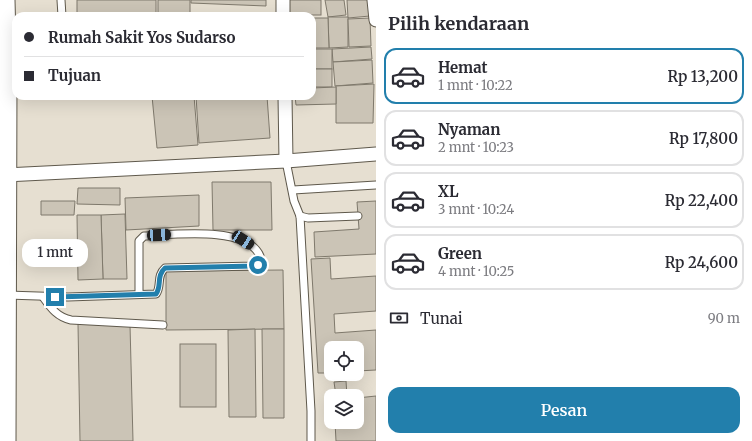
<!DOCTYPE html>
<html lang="id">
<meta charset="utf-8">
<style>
body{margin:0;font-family:Merriweather,serif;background:#f7f7f7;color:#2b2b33;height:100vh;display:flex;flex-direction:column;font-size:15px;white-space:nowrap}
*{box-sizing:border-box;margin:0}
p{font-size:13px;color:#7c7c81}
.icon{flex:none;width:22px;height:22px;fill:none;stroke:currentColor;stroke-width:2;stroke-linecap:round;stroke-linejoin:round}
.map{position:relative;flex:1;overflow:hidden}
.drawer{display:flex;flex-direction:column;background:#fff;width:376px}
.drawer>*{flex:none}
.guide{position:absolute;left:12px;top:12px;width:304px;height:88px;border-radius:12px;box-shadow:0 4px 16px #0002;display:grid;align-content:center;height:88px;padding:0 12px;background:#fff}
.tools{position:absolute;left:324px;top:341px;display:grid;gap:8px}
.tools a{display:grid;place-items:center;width:40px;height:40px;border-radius:8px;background:#fff;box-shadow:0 4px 16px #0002;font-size:20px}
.end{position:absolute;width:18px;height:18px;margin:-9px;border:5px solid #227fac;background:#fff;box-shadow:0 0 0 2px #fff}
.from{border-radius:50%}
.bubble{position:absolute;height:28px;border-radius:12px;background:#fff;box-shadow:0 4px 16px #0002;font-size:13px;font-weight:600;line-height:28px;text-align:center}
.car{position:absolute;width:12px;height:24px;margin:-12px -6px;border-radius:5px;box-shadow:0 0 3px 1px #0007;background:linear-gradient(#222 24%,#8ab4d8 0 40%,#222 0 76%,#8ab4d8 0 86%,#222 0)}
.guide b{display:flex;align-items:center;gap:14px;height:38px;font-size:15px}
.guide b+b{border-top:1px solid #e1e1e2}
.guide i{width:10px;height:10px;background:#2b2b33}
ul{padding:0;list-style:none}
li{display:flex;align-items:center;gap:12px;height:56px;margin:0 8px 6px;padding:0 4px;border:2px solid #e1e1e2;border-radius:12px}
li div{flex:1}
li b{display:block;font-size:15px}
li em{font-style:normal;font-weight:600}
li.on{border-color:#227fac}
li>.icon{width:36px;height:36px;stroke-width:1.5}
h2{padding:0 12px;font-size:18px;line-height:48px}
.pay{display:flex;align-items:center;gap:10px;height:44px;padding:0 12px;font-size:15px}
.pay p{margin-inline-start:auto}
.action{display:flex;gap:8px;margin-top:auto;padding:8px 12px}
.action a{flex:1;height:46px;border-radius:12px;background:#227fac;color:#fff;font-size:16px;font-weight:600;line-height:46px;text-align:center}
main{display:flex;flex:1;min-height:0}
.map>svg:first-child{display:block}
</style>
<main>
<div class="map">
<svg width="376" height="441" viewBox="0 0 376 441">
<rect width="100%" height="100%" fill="#e6dfd1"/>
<g fill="#cbc4b6" stroke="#7f796c">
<rect x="77" y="0" width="79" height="16"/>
<rect x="158" y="0" width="32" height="16"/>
<path d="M 191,0 L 266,0 L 266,6 L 191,3 Z"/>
<rect x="286" y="0" width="35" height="15"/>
<path d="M 325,0 L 344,0 L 346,15 L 328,17 Z"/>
<path d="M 347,0 L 368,0 L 370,16 L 348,18 Z"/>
<path d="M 328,17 L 348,17 L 348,47 L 329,48 Z"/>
<path d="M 312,18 L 328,18 L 329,48 L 312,48 Z"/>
<path d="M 370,18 L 371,46 L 349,47 L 348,19 Z"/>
<path d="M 371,47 L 372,59 L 333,62 L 332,49 Z"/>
<rect x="312" y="49" width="20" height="20"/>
<path d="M 372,60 L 373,83 L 335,86 L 333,62 Z"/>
<rect x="312" y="69" width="20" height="18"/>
<path d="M 374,84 L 373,123 L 336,123 L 336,86 Z"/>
<path d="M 336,87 L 336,104 L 296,105 L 295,96 L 312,96 L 312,88 Z"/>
<path d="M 152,96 L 194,96 L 198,145 L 157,148 Z"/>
<path d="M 196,96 L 267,96 L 270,138 L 199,143 Z"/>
<path d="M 212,182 L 271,182 L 272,230 L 213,230 Z"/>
<path d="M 78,188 L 120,188 L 120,205 L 77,204 Z"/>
<path d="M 199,195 L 199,226 L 126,230 L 125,198 Z"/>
<path d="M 41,201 L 75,201 L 74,215 L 41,215 Z"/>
<path d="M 376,201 L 376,254 L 315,257 L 314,232 L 359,229 L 357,202 Z"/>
<path d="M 125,214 L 127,279 L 103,279 L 101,215 Z"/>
<path d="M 77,215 L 101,215 L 103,279 L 78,280 Z"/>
<path d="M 330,258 L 331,279 L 376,276 L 376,311 L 334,314 L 335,333 L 376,330 L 376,370 L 357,371 L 357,348 L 331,348 L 331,373 L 318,373 L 311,259 Z"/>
<path d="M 283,270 L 284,329 L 166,330 L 166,271 Z"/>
<path d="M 78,324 L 130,325 L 133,441 L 80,441 Z"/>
<path d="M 255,329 L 256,417 L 229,417 L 228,330 Z"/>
<path d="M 262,329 L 284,329 L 284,418 L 263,418 Z"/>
<rect x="180" y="344" width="36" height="63"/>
<path d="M 346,381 L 347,396 L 336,396 L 334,382 Z"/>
<path d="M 376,396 L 376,441 L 336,441 L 335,422 L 357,422 L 357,398 Z"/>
</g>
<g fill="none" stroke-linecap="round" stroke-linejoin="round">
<g stroke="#5f594c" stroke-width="9">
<g id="lane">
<path d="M 61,0 L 62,16"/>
<path d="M 286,161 L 294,201 L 300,216 L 311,411 L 311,441"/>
<path d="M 293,190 L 376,185"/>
<path d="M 300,216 L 308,218 L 358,216"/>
<path d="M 7,295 L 68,297 L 156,294 C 162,286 156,276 165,268 L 255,266 L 259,263 L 260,256 C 247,225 171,235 144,236 L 139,241 L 139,294"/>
<path d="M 43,297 C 51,308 57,317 71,320 L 163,325"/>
</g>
</g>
<g stroke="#5f594c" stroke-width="15">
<g id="street">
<path d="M 283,0 L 283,16"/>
<path d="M 374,0 L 376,20"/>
<path d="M 285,96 L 286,161"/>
<path d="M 5,175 L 286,161 L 376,154"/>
</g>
</g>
<g stroke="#5f594c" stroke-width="23">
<path id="primary" d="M 4,0 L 6,78 L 5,441"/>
</g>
<use href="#lane" stroke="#fff" stroke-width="7"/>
<use href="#street" stroke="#fff" stroke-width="13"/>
<use href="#primary" stroke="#fff" stroke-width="21"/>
</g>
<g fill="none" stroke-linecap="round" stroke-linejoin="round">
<path stroke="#227fac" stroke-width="5" d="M 55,297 L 156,294 C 162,286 156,276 165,268 L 255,266 L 258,265"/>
</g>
</svg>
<div class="tools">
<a><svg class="icon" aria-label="locate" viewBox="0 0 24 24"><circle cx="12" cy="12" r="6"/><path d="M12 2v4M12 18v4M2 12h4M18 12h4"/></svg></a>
<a><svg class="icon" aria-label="layers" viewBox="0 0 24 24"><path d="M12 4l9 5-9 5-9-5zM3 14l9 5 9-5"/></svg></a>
</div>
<i class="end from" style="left:258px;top:265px"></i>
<i class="end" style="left:55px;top:297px"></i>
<div class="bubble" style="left:22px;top:239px;width:66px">1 mnt</div>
<i class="car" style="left:159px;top:235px;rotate:87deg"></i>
<i class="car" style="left:243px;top:240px;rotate:123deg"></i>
<div class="guide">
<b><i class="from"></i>Rumah Sakit Yos Sudarso</b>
<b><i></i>Tujuan</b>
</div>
</div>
<section class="drawer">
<h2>Pilih kendaraan</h2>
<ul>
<li class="on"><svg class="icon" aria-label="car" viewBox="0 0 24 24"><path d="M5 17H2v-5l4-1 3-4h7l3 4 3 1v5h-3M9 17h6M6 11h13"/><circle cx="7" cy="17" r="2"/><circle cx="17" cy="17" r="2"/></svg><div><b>Hemat</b><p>1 mnt · 10:22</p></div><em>Rp 13,200</em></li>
<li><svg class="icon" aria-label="car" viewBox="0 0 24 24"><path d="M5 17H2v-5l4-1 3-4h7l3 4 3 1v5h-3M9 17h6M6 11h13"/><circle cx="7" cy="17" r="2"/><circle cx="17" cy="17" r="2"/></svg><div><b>Nyaman</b><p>2 mnt · 10:23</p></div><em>Rp 17,800</em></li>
<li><svg class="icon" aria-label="car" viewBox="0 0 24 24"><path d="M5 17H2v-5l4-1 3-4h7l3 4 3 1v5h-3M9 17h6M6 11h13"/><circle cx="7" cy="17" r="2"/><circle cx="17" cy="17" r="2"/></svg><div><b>XL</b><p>3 mnt · 10:24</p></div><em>Rp 22,400</em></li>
<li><svg class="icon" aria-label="car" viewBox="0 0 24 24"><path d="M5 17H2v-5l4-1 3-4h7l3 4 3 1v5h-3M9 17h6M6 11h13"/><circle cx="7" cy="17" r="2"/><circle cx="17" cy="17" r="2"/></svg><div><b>Green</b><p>4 mnt · 10:25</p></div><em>Rp 24,600</em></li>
</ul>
<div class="pay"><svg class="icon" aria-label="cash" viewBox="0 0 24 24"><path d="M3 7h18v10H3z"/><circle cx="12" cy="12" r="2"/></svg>Tunai<p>90 m</p></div>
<div class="action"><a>Pesan</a></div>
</section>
</main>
